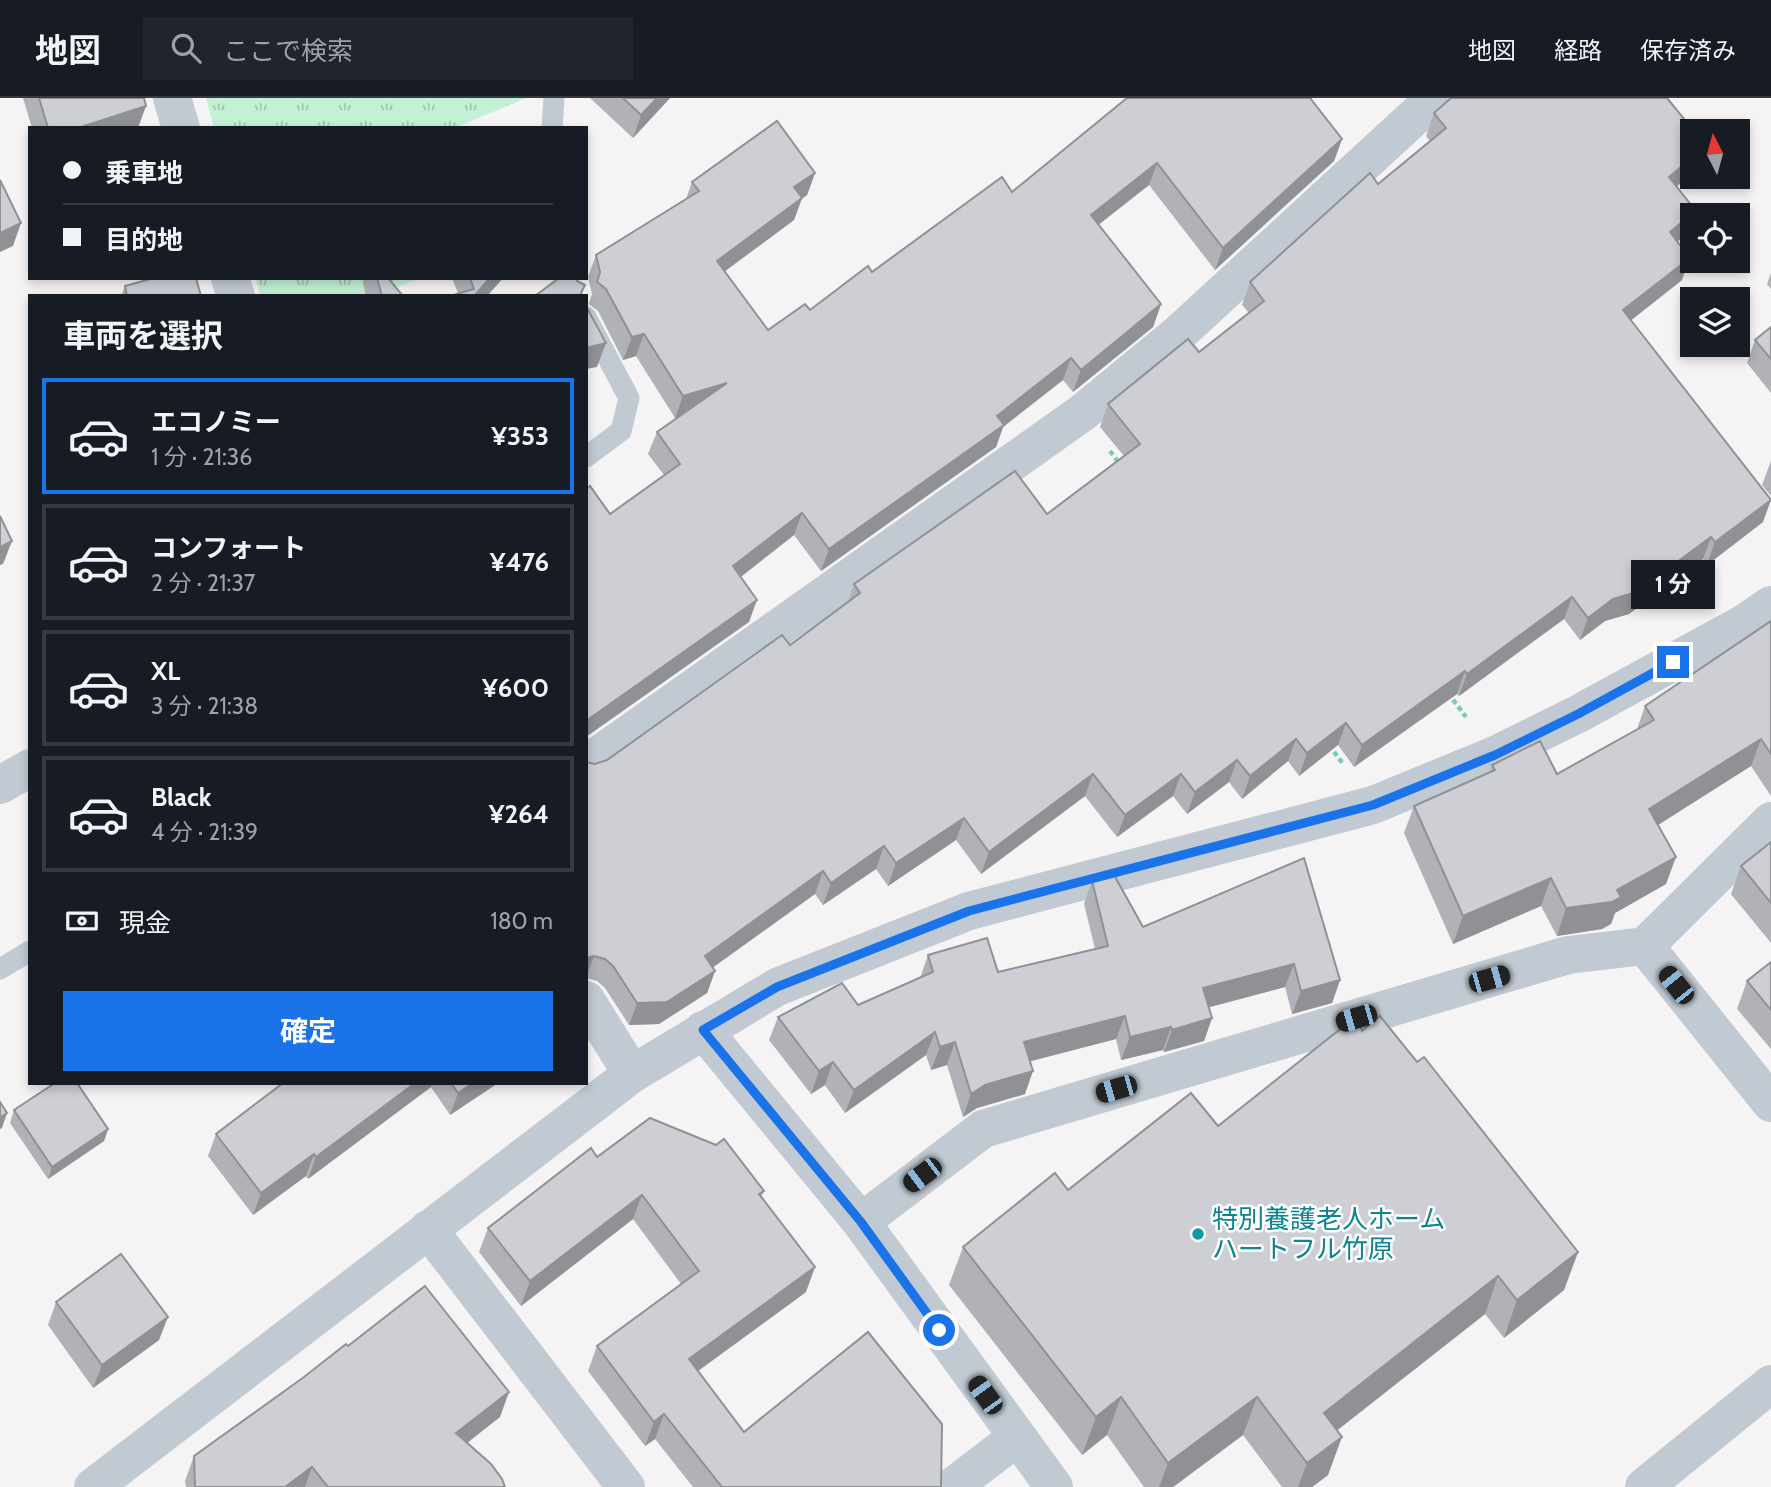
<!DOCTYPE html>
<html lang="ja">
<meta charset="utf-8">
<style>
body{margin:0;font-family:Cabin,"Noto Sans JP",sans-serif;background:#20242c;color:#f1f3f6;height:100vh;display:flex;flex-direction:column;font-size:26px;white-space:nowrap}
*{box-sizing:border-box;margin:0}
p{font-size:23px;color:#9ea1a6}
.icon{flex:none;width:38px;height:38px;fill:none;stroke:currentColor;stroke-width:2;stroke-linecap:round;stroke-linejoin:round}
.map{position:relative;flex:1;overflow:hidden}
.details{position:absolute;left:28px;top:196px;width:560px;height:791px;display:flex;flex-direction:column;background:#171b24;border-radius:0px;box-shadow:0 4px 10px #0003}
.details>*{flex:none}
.top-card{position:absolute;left:28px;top:28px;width:560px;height:154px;border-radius:0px;box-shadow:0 4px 10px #0003;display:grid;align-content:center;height:154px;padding:0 35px;background:#171b24}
.needle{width:46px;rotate:354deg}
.controls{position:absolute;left:1680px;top:21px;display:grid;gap:14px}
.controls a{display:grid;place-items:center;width:70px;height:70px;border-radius:0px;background:#171b24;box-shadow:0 4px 10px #0003;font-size:35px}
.end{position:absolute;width:32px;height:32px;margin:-16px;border:9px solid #1a73e8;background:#fff;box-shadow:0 0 0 4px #fff}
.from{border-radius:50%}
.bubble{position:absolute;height:49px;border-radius:0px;background:#171b24;box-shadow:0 4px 10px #0003;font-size:23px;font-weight:700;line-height:49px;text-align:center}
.car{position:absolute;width:21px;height:42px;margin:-21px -10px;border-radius:9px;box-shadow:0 0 5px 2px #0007;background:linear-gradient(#222 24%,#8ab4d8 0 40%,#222 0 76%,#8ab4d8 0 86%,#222 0)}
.top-card b{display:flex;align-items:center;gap:24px;height:66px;font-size:26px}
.top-card b+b{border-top:2px solid #363941}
.top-card i{width:18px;height:18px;background:#f1f3f6}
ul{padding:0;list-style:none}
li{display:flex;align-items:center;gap:21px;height:116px;margin:0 14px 10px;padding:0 21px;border:4px solid #363941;border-radius:0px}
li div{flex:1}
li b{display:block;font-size:26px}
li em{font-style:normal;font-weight:700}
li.selected{border-color:#1a73e8}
li>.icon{width:63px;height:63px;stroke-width:1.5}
h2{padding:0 35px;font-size:32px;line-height:84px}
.pay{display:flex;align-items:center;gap:18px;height:77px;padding:0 35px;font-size:26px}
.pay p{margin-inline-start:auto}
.action{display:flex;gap:14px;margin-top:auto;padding:14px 35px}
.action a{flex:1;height:80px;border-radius:0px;background:#1a73e8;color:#fff;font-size:28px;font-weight:700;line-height:80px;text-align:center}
header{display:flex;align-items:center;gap:42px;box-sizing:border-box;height:98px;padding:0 35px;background:#171b24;border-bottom:2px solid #363941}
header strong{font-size:33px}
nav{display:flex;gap:38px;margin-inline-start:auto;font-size:24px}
.search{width:490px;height:63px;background:#20242c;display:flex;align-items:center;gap:18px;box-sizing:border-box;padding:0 24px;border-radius:0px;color:#9ea1a6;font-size:26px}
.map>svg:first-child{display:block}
</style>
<header>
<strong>地図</strong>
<div class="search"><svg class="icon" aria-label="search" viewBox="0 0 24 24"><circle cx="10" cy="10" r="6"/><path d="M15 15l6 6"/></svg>ここで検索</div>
<nav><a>地図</a><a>経路</a><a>保存済み</a></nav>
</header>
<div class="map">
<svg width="1771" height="1389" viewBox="0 0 1771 1389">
<defs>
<pattern id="park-tufts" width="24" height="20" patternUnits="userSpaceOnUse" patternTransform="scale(1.75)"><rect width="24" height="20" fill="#c3f1d5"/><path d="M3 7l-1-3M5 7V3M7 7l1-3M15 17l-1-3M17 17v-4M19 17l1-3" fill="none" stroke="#a0c6b0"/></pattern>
</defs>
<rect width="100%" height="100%" fill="#f5f3f3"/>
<g fill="url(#park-tufts)">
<path d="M 206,0 L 526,0 L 454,30 L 214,30 Z"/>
<path d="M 256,180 L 420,180 L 376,198 L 260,198 Z"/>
</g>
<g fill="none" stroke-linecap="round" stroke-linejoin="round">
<g stroke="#7ad0a6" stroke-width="4.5" stroke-dasharray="5 3.5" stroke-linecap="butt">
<path d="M 1110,353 L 1121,368"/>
<path d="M 1448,595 L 1466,619"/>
<path d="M 1329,647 L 1343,666"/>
</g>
<g stroke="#c1cad2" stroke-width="21">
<path d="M 552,30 L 554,0"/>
<path d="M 586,219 L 629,300 L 621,333 L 586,359"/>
<path d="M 0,871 L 30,853"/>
</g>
<g stroke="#c1cad2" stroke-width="38">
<path d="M 586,666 L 1082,315 L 1177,237 L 1435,0"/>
<path d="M 0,687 L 30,670"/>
<path d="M 1645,848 L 1771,1005"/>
<path d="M 861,1124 L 983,1031 L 1568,857 L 1645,848 L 1771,723"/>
<path d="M 428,1131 L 626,1389"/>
<path d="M 1644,1389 L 1771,1286"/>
</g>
<g stroke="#c1cad2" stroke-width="38">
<path d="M 172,0 L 181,30"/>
<path d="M 230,180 L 236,198"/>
<path d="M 586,902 L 632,976"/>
<path d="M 703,932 L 861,1124 L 1054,1389"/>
<path d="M 93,1389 L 632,976 L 777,889 L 969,813 L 1373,707 L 1495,657 L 1578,616 L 1743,526 L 1771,507"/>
<path d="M 952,1389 L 1016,1340"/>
</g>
</g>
<g fill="#b0b2b7">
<path d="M 23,0 L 144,0 L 138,30 L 32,30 Z"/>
<path d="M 590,0 L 670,0 L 633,40 Z"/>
<path d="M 1127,0 L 1342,41 L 1334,63 L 1215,172 L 1149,87 L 1098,127 L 1161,206 L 1153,229 L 1073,294 L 1063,282 L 1003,329 L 996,349 L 821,473 L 794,437 L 741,479 L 749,524 L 610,416 L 664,377 L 648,356 L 657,334 L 678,319 L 675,320 L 636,258 L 623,262 L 598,213 L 589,206 L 592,196 L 588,179 L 596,157 L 686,101 L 692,84 L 815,75 L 807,97 L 802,100 L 794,122 L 725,173 L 768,232 L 810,212 L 872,174 L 1012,94 Z"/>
<path d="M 1434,15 L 1677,89 L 1696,113 L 1695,117 L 1692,117 L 1692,124 L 1688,135 L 1677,144 L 1682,182 L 1631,222 L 1763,424 L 1707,467 L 1703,461 L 1629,516 L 1605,523 L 1580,542 L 1564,521 L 1459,598 L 1457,596 L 1354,669 L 1338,647 L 1299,678 L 1288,663 L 1242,701 L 1229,684 L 1187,716 L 1173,698 L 1117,739 L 1085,698 L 981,776 L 956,742 L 888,788 L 876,771 L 823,807 L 815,796 L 713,869 L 715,873 L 707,895 L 659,926 L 629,927 L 605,890 L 597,883 L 586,880 L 586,664 L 595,666 L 607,662 L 790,547 L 848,504 L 854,486 L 1047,416 L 1124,358 L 1100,329 L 1108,306 L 1199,254 L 1249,215 L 1242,207 L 1250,184 L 1378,86 L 1430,43 L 1426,38 Z"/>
<path d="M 1771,175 L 1771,191 L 1767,186 Z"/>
<path d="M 364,180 L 388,180 L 403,198 L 366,198 L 363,185 Z"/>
<path d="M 452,180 L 503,180 L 487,198 L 458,195 Z"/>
<path d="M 125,188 L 201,198 L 121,198 Z"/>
<path d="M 1771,229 L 1771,295 L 1747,265 L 1755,242 Z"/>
<path d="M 1771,363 L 1771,398 L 1762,387 Z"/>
<path d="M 1771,523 L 1771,698 L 1751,668 L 1658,727 L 1666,786 L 1615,815 L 1611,826 L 1602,831 L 1557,838 L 1541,808 L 1453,846 L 1404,735 L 1414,708 L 1489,675 L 1492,667 L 1557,676 L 1637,631 L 1645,608 Z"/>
<path d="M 1771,744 L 1771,845 L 1731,796 L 1741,768 Z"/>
<path d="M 1304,760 L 1340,882 L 1332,905 L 1292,916 L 1285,889 L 1209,909 L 1212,920 L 1204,943 L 1164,954 L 1163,952 L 1121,962 L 1116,941 L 1030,963 L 1025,996 L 977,1010 L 963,1019 L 947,967 L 931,972 L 926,957 L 845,1015 L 825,987 L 811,996 L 769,942 L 778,919 L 858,907 L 920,880 L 928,857 L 998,874 L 1095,851 L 1084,806 L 1092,783 L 1143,829 Z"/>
<path d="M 1771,864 L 1771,951 L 1737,911 L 1747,883 Z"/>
<path d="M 1362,933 L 1417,964 L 1578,1154 L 1564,1192 L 1504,1240 L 1485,1216 L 1337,1332 L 1328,1377 L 1312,1389 L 1282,1389 L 1243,1337 L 1173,1389 L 1144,1389 L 1107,1337 L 1082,1357 L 949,1187 L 963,1149 L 1068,1092 L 1218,1028 Z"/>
<path d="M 283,985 L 498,985 L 450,1017 L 431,989 L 308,1081 L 306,1078 L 253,1117 L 208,1058 L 216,1036 Z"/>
<path d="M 14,1012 L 108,1031 L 104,1043 L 48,1081 L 10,1025 Z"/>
<path d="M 597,1059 L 764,1093 L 761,1099 L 806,1194 L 698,1273 L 744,1334 L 941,1389 L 693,1389 L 655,1341 L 645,1348 L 588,1273 L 597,1248 L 681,1186 L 633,1121 L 521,1208 L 479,1154 L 488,1130 Z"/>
<path d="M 56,1204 L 159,1242 L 93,1290 L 48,1227 Z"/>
<path d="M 348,1248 L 500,1319 L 467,1344 L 505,1389 L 186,1389 L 185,1383 L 194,1358 Z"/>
</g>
<g fill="#909195">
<path d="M 657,0 L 670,0 L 633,40 L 641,17 Z"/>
<path d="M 146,8 L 138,30 L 78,30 Z"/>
<path d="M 1342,41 L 1334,63 L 1215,172 L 1223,150 Z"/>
<path d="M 1692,60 L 1692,76 L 1661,101 L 1669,79 Z"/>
<path d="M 1157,65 L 1149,87 L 1083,139 L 1091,117 Z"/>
<path d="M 815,75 L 807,97 L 786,112 L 794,89 Z"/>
<path d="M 802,100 L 794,122 L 709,185 L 717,163 Z"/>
<path d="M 1696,113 L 1695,117 L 1692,117 L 1692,124 L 1688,135 L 1662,156 L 1670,134 Z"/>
<path d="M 21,125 L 13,148 L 0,154 L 0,135 Z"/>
<path d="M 1690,160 L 1682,182 L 1615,235 L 1623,212 Z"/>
<path d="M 490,180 L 503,180 L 487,198 L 474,198 Z"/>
<path d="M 1161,206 L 1153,229 L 1073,294 L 1081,272 Z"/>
<path d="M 644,236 L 636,258 L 623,262 L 632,239 Z"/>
<path d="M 606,245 L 597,269 L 586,271 L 586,250 Z"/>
<path d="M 1071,260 L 1063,282 L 1003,329 L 996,349 L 821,473 L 829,451 Z"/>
<path d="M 727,285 L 719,307 L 675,320 L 683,298 Z"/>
<path d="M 1771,402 L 1763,424 L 1707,467 L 1715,444 Z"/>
<path d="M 802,415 L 794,437 L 725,491 L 733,468 Z"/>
<path d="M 1711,439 L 1703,461 L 1629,516 L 1605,523 L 1580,542 L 1588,520 L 1613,501 Z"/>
<path d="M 12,443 L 3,466 L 0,467 L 0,449 Z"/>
<path d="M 1572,499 L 1564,521 L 1459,598 L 1467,576 Z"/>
<path d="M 757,502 L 749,524 L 586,639 L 586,623 Z"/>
<path d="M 1465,573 L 1457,596 L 1354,669 L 1362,647 Z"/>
<path d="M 1346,625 L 1338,647 L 1299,678 L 1307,655 Z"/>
<path d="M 1296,641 L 1288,663 L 1242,701 L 1250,678 Z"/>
<path d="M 1761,641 L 1751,668 L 1639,739 L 1649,711 Z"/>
<path d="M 1237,662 L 1229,684 L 1187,716 L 1195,694 Z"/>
<path d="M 1093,676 L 1085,698 L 981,776 L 989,754 Z"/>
<path d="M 1181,676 L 1173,698 L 1117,739 L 1125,717 Z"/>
<path d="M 964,720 L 956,742 L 888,788 L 896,765 Z"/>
<path d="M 884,748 L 876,771 L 823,807 L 831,785 Z"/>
<path d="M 1676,759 L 1666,786 L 1615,815 L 1611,826 L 1602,831 L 1557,838 L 1566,810 L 1617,792 Z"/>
<path d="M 823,773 L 815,796 L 697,881 L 705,858 Z"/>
<path d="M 1551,780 L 1541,808 L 1453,846 L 1463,818 Z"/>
<path d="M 594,858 L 586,879 L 586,860 Z"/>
<path d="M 1294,866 L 1285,889 L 1195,913 L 1203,890 Z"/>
<path d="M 715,873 L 707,895 L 659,926 L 629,927 L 637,905 Z"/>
<path d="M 1340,882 L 1332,905 L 1292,916 L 1301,893 Z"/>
<path d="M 1125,918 L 1116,941 L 1016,967 L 1024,944 Z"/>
<path d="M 1212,920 L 1204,943 L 1164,954 L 1172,932 Z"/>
<path d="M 1171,929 L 1163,952 L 1121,962 L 1130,939 Z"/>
<path d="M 935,934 L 926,957 L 845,1015 L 854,992 Z"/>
<path d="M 955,944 L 947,967 L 931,972 L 940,949 Z"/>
<path d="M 833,964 L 825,987 L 811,996 L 819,973 Z"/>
<path d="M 1033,973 L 1025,996 L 977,1010 L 963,1019 L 971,996 L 985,987 Z"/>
<path d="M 415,985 L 433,985 L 431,989 L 308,1081 L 316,1059 Z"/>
<path d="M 473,985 L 498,985 L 450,1017 L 458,995 Z"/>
<path d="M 7,1015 L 2,1030 L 0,1031 L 0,1020 Z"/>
<path d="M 108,1031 L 104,1043 L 48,1081 L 52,1069 Z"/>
<path d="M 314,1056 L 306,1078 L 253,1117 L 261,1095 Z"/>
<path d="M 642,1097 L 633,1121 L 521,1208 L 530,1183 Z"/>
<path d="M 1578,1154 L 1564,1192 L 1504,1240 L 1517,1202 Z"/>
<path d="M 815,1169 L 806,1194 L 680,1286 L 689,1261 Z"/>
<path d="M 1498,1178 L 1485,1216 L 1311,1353 L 1324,1315 Z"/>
<path d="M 168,1219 L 159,1242 L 93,1290 L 102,1267 Z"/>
<path d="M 509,1294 L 500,1319 L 448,1360 L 456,1335 Z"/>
<path d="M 1121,1299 L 1107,1337 L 1082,1357 L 1096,1319 Z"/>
<path d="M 1257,1299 L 1243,1337 L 1173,1389 L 1159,1389 L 1168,1365 Z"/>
<path d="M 664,1316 L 655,1341 L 645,1348 L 654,1324 Z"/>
<path d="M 1342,1339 L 1328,1377 L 1312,1389 L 1298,1389 L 1307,1365 Z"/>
<path d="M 312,1369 L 305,1389 L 285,1389 Z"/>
</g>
<g fill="#cdcfd5" stroke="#909195" stroke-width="2">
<path d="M 39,0 L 144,0 L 146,8 L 78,30 L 48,30 Z"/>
<path d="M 623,0 L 657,0 L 641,17 Z"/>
<path d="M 1127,0 L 1310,0 L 1342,41 L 1223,150 L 1157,65 L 1091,117 L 1161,206 L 1081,272 L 1071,260 L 997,318 L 1004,327 L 829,451 L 802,415 L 733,468 L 757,502 L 586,623 L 586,391 L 590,388 L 610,416 L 680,366 L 657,334 L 727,285 L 683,298 L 644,236 L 632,239 L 606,191 L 597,184 L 600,174 L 596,157 L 699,93 L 692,84 L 777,23 L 815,75 L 794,89 L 802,100 L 717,163 L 768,232 L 805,206 L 810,212 L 868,168 L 872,174 L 1002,79 L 1012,94 Z"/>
<path d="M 1451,0 L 1667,0 L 1694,33 L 1692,33 L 1692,60 L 1669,79 L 1696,113 L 1670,134 L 1690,160 L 1623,212 L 1771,402 L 1715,444 L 1711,439 L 1637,494 L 1613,501 L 1588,520 L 1572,499 L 1467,576 L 1465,573 L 1362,647 L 1346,625 L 1307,655 L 1296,641 L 1250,678 L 1237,662 L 1195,694 L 1181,676 L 1125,717 L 1093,676 L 989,754 L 964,720 L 896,765 L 884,748 L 831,785 L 823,773 L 705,858 L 715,873 L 667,904 L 637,905 L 613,868 L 605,861 L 594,858 L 586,860 L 586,664 L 595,666 L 607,662 L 782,537 L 790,547 L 860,495 L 854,486 L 1015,373 L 1047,416 L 1140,346 L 1108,306 L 1188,241 L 1199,254 L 1264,203 L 1250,184 L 1370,75 L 1378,86 L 1446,30 L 1434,15 Z"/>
<path d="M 0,82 L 21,125 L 0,135 Z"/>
<path d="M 154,180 L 196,180 L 201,198 L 127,198 L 125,188 Z"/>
<path d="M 377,180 L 388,180 L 403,198 L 382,198 Z"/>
<path d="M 470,180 L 490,180 L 474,198 L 450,198 L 474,191 Z"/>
<path d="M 559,180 L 576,180 L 577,183 L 585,187 L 581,195 L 582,198 L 535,198 Z"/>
<path d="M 586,208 L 606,245 L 586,250 Z"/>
<path d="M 1771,229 L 1771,261 L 1755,242 Z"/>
<path d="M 0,418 L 12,443 L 0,449 Z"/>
<path d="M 1771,523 L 1771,656 L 1761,641 L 1649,711 L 1676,759 L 1617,792 L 1621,799 L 1612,804 L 1566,810 L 1551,780 L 1463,818 L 1414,708 L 1495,672 L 1492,667 L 1540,643 L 1557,676 L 1654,622 L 1645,608 Z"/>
<path d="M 1771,744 L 1771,805 L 1741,768 Z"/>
<path d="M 1304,760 L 1340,882 L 1301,893 L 1294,866 L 1203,890 L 1212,920 L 1172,932 L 1171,929 L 1130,939 L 1125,918 L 1024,944 L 1033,973 L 985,987 L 971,996 L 955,944 L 940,949 L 935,934 L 854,992 L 833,964 L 819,973 L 778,919 L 842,885 L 858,907 L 933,874 L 928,857 L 987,840 L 998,874 L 1108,848 L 1092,783 L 1114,777 L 1143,829 Z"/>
<path d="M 1771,864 L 1771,912 L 1747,883 Z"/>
<path d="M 1358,917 L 1362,933 L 1380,918 L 1417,964 L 1424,959 L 1578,1154 L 1517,1202 L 1498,1178 L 1324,1315 L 1342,1339 L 1307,1365 L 1257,1299 L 1168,1365 L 1121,1299 L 1096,1319 L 963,1149 L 1055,1075 L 1068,1092 L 1191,995 L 1218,1028 Z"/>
<path d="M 55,985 L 77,985 L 108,1031 L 52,1069 L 14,1012 Z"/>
<path d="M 283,985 L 415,985 L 316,1059 L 314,1056 L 261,1095 L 216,1036 Z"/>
<path d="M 451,985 L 473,985 L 458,995 Z"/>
<path d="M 0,1004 L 7,1015 L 0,1020 Z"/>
<path d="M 650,1020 L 716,1047 L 724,1041 L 764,1093 L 759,1096 L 815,1169 L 689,1261 L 744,1334 L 868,1234 L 942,1326 L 941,1389 L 722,1389 L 664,1316 L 654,1324 L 597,1248 L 699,1173 L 642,1097 L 530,1183 L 488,1130 L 591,1050 L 597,1059 Z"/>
<path d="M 121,1156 L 168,1219 L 102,1267 L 56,1204 Z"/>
<path d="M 425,1188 L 509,1294 L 456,1335 L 491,1366 L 502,1381 L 505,1389 L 328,1389 L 312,1369 L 285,1389 L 195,1389 L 194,1358 L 304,1279 L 346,1246 L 348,1248 Z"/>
</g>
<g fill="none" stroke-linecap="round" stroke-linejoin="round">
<path stroke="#1a73e8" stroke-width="9" d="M 939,1232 L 861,1124 L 703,932 L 777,889 L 969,813 L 1373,707 L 1495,657 L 1578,616 L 1673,564"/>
</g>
<circle fill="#0f9aa8" stroke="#fff" stroke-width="2.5" cx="1198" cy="1136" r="7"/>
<g text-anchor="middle" stroke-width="5" stroke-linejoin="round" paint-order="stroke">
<g font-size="26" fill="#0d838f" stroke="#fff" text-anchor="start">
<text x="1212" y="1130">特別養護老人ホーム<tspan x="1212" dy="30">ハートフル竹原</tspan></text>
</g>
</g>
</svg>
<div class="controls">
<a><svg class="needle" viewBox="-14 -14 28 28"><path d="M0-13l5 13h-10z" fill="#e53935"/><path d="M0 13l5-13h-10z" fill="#9ea1a6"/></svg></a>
<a><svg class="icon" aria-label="locate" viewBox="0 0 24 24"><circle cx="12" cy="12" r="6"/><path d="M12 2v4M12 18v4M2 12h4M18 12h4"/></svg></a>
<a><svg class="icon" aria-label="layers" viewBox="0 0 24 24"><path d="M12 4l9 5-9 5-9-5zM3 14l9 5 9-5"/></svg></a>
</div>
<i class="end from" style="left:939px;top:1232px"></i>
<i class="end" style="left:1673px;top:564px"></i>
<div class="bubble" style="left:1631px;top:462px;width:84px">1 分</div>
<i class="car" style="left:1489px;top:881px;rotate:74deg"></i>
<i class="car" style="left:1676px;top:887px;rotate:321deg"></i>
<i class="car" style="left:1356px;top:920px;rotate:254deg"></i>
<i class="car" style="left:1116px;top:991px;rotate:254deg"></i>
<i class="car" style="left:922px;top:1077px;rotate:233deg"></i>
<i class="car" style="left:985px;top:1297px;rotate:324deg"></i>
<div class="top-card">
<b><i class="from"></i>乗車地</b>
<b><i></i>目的地</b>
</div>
<section class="details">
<h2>車両を選択</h2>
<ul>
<li class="selected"><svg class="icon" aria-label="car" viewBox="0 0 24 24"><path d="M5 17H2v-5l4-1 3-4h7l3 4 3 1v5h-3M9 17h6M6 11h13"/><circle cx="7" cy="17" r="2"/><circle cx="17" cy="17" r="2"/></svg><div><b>エコノミー</b><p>1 分 · 21:36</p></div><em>¥353</em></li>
<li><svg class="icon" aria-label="car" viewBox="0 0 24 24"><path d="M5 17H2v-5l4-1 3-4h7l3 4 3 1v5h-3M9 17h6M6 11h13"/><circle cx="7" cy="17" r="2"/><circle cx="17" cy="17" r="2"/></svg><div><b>コンフォート</b><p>2 分 · 21:37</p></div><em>¥476</em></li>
<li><svg class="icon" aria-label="car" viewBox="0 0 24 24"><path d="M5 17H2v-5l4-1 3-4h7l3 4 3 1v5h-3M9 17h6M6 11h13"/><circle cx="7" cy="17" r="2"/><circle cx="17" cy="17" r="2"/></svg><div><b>XL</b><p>3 分 · 21:38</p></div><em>¥600</em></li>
<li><svg class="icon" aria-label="car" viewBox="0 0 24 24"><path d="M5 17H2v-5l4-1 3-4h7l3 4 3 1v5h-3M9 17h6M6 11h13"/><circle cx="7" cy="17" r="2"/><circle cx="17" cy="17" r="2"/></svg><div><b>Black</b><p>4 分 · 21:39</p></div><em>¥264</em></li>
</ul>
<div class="pay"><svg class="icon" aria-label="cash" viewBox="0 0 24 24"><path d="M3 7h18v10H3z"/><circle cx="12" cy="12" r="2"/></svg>現金<p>180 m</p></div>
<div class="action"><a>確定</a></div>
</section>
</div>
